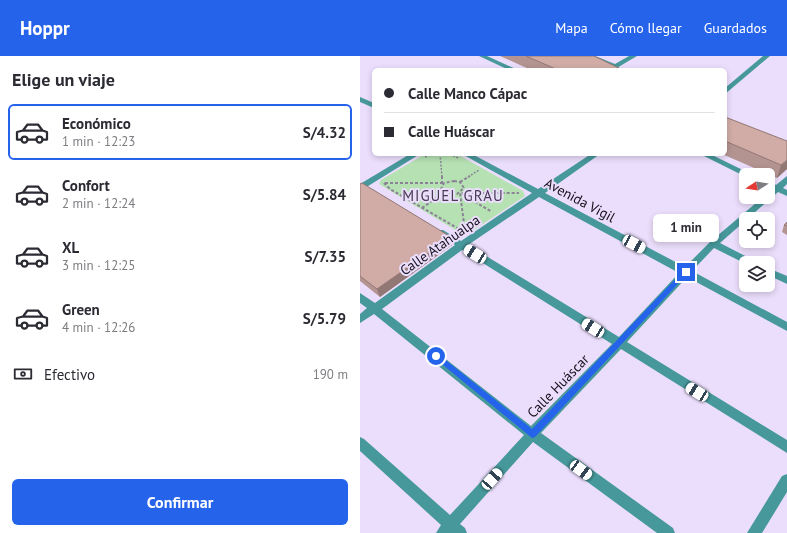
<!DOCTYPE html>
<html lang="es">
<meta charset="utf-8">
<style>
body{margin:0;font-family:"PT Sans",sans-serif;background:#f2f2f3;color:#2b2b33;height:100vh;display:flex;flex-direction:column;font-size:15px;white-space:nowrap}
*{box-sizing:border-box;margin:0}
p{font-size:13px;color:#7c7c81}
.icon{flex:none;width:22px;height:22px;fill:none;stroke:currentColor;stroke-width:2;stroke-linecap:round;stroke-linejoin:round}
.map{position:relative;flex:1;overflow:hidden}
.details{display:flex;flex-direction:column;background:#fff;width:360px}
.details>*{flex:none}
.top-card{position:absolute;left:12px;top:12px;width:355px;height:88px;border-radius:6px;box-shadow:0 2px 6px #0003;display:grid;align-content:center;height:88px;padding:0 12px;background:#fff}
.needle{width:26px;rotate:258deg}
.buttons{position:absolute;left:379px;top:112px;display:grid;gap:8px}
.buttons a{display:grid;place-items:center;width:36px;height:36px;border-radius:6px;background:#fff;box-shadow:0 2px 6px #0003;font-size:20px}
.end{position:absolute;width:18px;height:18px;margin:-9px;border:5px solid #2563eb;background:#fff;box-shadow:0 0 0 2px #fff}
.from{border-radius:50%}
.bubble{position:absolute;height:28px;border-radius:6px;background:#fff;box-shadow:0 2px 6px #0003;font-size:13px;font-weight:600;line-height:28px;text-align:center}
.car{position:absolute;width:12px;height:24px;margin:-12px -6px;border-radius:5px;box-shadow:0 0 3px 1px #0007;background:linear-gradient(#fff 24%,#345 0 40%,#fff 0 76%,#345 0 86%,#fff 0)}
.top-card b{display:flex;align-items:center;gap:14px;height:38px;font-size:15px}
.top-card b+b{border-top:1px solid #e1e1e2}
.top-card i{width:10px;height:10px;background:#2b2b33}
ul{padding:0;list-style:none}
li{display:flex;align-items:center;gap:12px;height:56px;margin:0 8px 6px;padding:0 4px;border:2px solid transparent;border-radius:6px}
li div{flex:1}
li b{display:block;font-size:15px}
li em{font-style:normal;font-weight:600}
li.on{border-color:#2563eb}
li>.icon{width:36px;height:36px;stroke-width:1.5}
h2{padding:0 12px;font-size:18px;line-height:48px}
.pay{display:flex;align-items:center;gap:10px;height:44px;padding:0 12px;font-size:15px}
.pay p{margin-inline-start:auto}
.action{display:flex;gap:8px;margin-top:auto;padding:8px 12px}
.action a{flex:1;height:46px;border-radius:6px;background:#2563eb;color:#fff;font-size:16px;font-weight:600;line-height:46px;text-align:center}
header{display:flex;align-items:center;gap:24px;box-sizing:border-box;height:56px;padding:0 20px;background:#2563eb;color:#fff}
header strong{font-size:19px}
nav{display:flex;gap:22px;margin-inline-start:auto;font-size:14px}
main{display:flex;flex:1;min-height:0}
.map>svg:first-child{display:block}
</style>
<header>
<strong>Hoppr</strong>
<nav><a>Mapa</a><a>Cómo llegar</a><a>Guardados</a></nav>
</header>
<main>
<section class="details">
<h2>Elige un viaje</h2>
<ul>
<li class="on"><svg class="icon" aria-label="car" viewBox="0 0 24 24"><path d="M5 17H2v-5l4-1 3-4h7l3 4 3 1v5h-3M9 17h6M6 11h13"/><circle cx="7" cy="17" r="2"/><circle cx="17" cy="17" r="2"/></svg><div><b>Económico</b><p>1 min · 12:23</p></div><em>S/4.32</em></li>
<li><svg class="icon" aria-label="car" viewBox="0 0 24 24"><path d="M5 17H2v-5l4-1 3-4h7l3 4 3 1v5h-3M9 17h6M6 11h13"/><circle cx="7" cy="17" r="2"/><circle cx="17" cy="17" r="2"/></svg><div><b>Confort</b><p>2 min · 12:24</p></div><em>S/5.84</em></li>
<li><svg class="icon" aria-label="car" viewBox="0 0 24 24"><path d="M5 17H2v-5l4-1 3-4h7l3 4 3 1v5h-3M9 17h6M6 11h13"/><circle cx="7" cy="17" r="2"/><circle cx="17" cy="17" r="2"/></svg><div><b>XL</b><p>3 min · 12:25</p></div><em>S/7.35</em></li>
<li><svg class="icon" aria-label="car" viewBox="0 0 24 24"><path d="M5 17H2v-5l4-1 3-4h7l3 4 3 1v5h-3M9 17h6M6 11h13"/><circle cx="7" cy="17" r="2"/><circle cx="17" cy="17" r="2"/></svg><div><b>Green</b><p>4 min · 12:26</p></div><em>S/5.79</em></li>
</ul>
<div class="pay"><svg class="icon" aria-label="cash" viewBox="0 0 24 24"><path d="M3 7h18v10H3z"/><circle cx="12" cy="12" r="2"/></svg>Efectivo<p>190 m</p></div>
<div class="action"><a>Confirmar</a></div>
</section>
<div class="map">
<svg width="427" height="477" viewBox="0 0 427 477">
<rect width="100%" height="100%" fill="#ebdefc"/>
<path fill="#b6e2b3" d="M 65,98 L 97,98 L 163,135 L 165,140 L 108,178 L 102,178 L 19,128 L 21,124 Z"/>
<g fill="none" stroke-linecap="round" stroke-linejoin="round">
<g stroke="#8b8297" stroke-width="1.5" stroke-dasharray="2 1.5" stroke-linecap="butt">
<path d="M 80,98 L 82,121"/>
<path d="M 90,98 L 98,102"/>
<path d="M 65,101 L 71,98"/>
<path d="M 108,121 L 119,114"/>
</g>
<g stroke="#8b8297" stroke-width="2" stroke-dasharray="3 2" stroke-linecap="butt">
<path d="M 82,120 L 82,126"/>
<path d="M 94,125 L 100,126 L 104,132 L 97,138 L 86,138 L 81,133 L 84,127 Z"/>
<path d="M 100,126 L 110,120"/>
<path d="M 24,127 L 30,133 L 104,176"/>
<path d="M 25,127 L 84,127"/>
<path d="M 102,138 L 132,156"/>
<path d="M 62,152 L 83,137"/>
<path d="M 105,175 L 100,137 L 159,137"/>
</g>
<g fill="#47989b" fill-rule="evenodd">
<path d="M 119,0 L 127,0 L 158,14 L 149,14 Z"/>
<path d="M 227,0 L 235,0 L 255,8 L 269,0 L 277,0 L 255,13 Z"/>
<path d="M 403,0 L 410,0 L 365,38 L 365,32 Z"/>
<path d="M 0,41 L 14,47 L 14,52 L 0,46 Z"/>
<path d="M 50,98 L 60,98 L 0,135 L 0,128 Z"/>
<path d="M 102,98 L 112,98 L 178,133 L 231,98 L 240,98 L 185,137 L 325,211 L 350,186 L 403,141 L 408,141 L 408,136 L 412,133 L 408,131 L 408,125 L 416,129 L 427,120 L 427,128 L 423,132 L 427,134 L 427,140 L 418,136 L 360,187 L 395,205 L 397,207 L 386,208 L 354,192 L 332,215 L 427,266 L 427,275 L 327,221 L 267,286 L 427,384 L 427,397 L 261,293 L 181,377 L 313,472 L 315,477 L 297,477 L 173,386 L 100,468 L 105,472 L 107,477 L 76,477 L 81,469 L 0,395 L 0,381 L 4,383 L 90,459 L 164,379 L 14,258 L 0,267 L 0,258 L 7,252 L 0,247 L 0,237 L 15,247 L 95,189 L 77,178 L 75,176 L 77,174 L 83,174 L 101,185 L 172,137 ZM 179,141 L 319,217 L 259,281 L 108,189 ZM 102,194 L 252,288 L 171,370 L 22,253 Z"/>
<path d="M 340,98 L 350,98 L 393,119 L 386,119 L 386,121 Z"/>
<path d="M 408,212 L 427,220 L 427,228 L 408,219 Z"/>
<path d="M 427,418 L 427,436 L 402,477 L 387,477 L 422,420 Z"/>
</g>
</g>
<g fill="#b49490">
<path d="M 140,0 L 234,0 L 263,14 L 171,14 Z"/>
<path d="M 365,61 L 427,113 L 417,122 L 362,98 L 365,98 Z"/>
<path d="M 0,128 L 92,189 L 20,241 L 0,225 Z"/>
<path d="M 427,166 L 427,179 L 422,176 L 424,169 Z"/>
</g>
<g fill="#927875">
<path d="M 427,104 L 427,113 L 417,122 L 421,109 Z"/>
<path d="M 91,181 L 92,189 L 20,241 L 17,233 Z"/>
</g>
<g fill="#d1aca7" stroke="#927875">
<path d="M 166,0 L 234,0 L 263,14 L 198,14 Z"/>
<path d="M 365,61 L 427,85 L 427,104 L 421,109 L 365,85 Z"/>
<path d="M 2,127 L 91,181 L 17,233 L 0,220 L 0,128 Z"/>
<path d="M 427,166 L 427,170 L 424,169 Z"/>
</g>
<path fill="#2563eb" d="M 324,214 L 326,214 L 329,216 L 175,381 L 172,382 L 72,300 L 73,298 L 78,298 L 172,373 Z"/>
<g text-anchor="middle" stroke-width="4" stroke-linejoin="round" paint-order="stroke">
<g font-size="14" fill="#17121d" stroke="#ebdefc">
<text transform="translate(220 144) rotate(28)" y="5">Avenida Vigil</text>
<text transform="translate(80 189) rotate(-35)" y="5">Calle Atahualpa</text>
<text transform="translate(198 330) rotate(-46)" y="5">Calle Huáscar</text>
</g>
<g font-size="15" letter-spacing="1" fill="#463b53" stroke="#ebdefc">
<text x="93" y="145">MIGUEL GRAU</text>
</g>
</g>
</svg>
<div class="buttons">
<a><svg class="needle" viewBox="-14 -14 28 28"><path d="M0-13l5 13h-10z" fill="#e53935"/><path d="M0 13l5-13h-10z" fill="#7c7c81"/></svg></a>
<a><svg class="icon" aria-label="locate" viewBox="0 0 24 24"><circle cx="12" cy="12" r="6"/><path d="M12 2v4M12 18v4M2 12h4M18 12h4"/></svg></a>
<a><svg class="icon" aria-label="layers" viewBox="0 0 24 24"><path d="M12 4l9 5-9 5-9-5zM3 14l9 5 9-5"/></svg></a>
</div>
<i class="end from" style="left:76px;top:300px"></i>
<i class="end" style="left:326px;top:216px"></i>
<div class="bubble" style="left:293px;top:158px;width:66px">1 min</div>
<i class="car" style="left:274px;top:188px;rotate:118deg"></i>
<i class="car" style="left:115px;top:198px;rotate:302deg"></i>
<i class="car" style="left:233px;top:272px;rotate:302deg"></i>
<i class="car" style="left:337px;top:336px;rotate:301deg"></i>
<i class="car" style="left:221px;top:414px;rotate:126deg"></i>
<i class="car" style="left:132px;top:423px;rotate:42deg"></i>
<div class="top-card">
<b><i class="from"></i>Calle Manco Cápac</b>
<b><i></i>Calle Huáscar</b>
</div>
</div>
</main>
